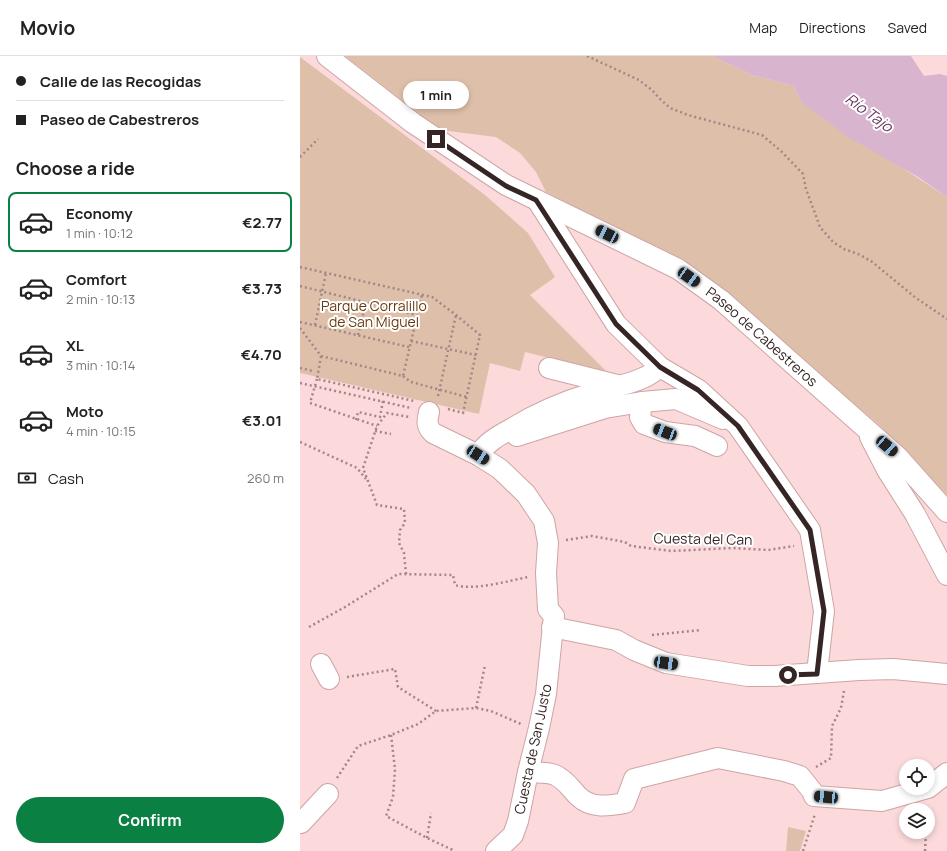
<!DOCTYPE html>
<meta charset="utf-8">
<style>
body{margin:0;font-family:Manrope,sans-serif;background:#f2f2f2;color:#222;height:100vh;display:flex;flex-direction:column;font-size:15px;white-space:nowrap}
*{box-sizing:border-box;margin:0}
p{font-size:13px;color:#767676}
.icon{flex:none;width:22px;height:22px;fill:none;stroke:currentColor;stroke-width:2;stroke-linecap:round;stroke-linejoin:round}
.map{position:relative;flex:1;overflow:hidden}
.drawer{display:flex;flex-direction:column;background:#fff;width:300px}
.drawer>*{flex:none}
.top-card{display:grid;align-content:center;height:88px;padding:0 16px;background:#fff}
.controls{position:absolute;left:599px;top:703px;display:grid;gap:8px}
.controls a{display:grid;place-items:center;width:36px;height:36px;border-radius:50%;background:#fff;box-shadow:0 2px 6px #0003;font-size:20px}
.end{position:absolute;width:18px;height:18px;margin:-9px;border:5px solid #352525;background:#fff;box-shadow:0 0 0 2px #fff}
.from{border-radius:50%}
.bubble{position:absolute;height:28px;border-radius:14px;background:#fff;box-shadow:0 2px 6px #0003;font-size:13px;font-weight:700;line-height:28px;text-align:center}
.car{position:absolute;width:12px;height:24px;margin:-12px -6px;border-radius:5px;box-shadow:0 0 3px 1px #0007;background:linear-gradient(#222 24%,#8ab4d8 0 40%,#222 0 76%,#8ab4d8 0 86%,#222 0)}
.top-card b{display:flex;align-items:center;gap:14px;height:38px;font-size:15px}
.top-card b+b{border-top:1px solid #e0e0e0}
.top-card i{width:10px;height:10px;background:#222}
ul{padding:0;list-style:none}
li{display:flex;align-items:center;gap:12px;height:60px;margin:0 8px 6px;padding:0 8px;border:2px solid transparent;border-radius:8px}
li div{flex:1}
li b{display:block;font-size:15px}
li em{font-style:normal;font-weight:700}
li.current{border-color:#0b8043}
li>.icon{width:36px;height:36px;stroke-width:1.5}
h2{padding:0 16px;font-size:18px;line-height:48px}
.pay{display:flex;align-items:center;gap:10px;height:44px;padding:0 16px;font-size:15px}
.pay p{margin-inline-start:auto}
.cta{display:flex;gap:8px;margin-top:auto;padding:8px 16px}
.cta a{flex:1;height:46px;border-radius:24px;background:#0b8043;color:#fff;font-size:16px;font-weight:700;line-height:46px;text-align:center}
header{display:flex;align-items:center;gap:24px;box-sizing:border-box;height:56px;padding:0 20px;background:#fff;border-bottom:1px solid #e0e0e0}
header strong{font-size:19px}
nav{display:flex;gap:22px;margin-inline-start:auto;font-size:14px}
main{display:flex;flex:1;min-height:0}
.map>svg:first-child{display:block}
</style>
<header>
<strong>Movio</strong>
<nav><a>Map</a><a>Directions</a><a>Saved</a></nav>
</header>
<main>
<section class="drawer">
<div class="top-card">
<b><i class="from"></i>Calle de las Recogidas</b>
<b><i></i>Paseo de Cabestreros</b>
</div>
<h2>Choose a ride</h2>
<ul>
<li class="current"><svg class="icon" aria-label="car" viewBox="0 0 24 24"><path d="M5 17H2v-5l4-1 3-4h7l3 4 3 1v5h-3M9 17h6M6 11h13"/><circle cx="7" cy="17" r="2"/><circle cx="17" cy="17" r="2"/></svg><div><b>Economy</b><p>1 min · 10:12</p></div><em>€2.77</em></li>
<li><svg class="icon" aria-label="car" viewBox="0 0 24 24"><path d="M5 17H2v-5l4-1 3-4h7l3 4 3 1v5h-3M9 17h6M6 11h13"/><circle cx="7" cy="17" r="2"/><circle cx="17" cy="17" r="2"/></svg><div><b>Comfort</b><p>2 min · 10:13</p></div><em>€3.73</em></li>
<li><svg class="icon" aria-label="car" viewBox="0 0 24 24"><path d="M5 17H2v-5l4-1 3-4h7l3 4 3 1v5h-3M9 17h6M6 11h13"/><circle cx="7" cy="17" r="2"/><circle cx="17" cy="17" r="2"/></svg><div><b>XL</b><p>3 min · 10:14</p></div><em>€4.70</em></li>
<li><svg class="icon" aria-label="car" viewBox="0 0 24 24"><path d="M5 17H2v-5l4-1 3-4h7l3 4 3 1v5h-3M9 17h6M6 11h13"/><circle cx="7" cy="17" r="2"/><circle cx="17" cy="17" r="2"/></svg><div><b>Moto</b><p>4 min · 10:15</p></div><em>€3.01</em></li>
</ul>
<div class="pay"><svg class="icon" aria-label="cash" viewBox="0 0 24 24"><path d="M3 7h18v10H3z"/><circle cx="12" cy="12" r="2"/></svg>Cash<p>260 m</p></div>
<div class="cta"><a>Confirm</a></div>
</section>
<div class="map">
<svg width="647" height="795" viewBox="0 0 647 795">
<rect width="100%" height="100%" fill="#fcd9da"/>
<g fill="#dec0aa">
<path d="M 45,0 L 412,0 L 452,19 L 494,30 L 501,46 L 647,141 L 647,439 L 578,368 L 391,211 L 246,136 L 236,116 L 220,97 L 196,81 L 140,74 Z"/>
<path d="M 0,1 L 185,139 L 228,177 L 255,221 L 230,239 L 307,316 L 225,296 L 220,315 L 190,307 L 179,358 L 0,317 Z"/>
<path d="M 488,771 L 506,775 L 500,795 L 486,795 Z"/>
</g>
<path fill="#d9b4cf" d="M 412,0 L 611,0 L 624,20 L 640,18 L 647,20 L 647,141 L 618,121 L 548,81 L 501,46 L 494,30 L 452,19 Z"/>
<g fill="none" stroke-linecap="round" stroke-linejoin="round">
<g stroke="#cea4a5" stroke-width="22">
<g id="minor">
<path id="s1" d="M 27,0 L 113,67 L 206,129 L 378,213 L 421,244 L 598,401 L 647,456"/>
<path d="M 237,144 L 316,268 L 360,311 L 399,334 L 438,370 L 510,474 L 524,555 L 517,617"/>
<path d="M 249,312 L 317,329"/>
<path d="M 342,346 L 376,343 L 423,363"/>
<path d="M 129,356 C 127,365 126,370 133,377 L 178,399 C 187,386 198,380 211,373 C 235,358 262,346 289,338 C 307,332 327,330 345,321 C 350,319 355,315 360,311"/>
<path d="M 217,380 L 305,352 L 342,346 L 340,361 L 344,368 L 365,376 L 395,380 L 417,390"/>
<path d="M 570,381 L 587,414 L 615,458 L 647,519"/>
<path d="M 178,399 L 200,413 L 226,438 L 244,465 L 248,487 L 246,517 L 248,553 L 254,560 L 246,638 L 239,672 L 228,716 L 218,765 L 213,779 L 196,795"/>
<path d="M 252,571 L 316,584 L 334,594 L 366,607 L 448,620 L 474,620 L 559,614 L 593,613 L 647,618"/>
<path d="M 21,608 L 29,623"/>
<path d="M 228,716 C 236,717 248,716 255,719 C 266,724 270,732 278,740 C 291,753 309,750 325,747 L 334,723 L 418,702 L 484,715 L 500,720 L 512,735 L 514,740 L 582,745 L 628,732 L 647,717"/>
<path d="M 1,767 L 28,738"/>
</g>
</g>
<g stroke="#a18787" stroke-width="2.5" stroke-dasharray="2 3" stroke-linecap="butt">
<path d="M 287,0 L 339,24 L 352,34 L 359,42 L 370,52 L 388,59 L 462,79 L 482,96 L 503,118 L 506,133 L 520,171 L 533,186 L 544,193 L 558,198 L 571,205 L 616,242 L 647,263"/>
<path d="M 0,101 L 18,83"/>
<path d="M 0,211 L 132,241 L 156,259 L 180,279 L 163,357 L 148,353"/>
<path d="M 0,230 L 117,259"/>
<path d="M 0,266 L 109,291"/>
<path d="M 15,269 L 26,217"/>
<path d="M 0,272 L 21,300 L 17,323 L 114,345"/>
<path d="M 58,279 L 66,246"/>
<path d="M 111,285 L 176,299"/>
<path d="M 21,300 L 103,320 L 122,239"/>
<path d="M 0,312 L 13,315"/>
<path d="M 103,320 L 111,326 L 167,341"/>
<path d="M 17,323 L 10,347 L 77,370"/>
<path d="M 0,327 L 111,352"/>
<path d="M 138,340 L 156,259"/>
<path d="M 56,364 L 58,356 L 80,361 L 83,345"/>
<path d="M 75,375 L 91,378"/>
<path d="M 0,386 L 57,412 L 66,423"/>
<path d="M 266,484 L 292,480 L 325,486 L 331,490 L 371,495 L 432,492 L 468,494 L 494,490"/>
<path d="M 106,518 L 104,497 L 99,487 L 100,474 L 105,467 L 104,453 L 77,449 L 63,412 L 77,370 L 87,357 L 109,361"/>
<path d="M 9,571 L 45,551 L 98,518 L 153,519 L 155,529 C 173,535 208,525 228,521"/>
<path d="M 352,579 L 401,574"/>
<path d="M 47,621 L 95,613 L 98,631 L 136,655"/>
<path d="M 176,652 L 185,609"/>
<path d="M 91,679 L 95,713 L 93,741 L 86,760 L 127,782 L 155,795"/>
<path d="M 516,711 L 531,702 L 532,670 L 541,652 L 544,635"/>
<path d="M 37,722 L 58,690 L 91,679 L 118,668 L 136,655 L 176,652 L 191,655 L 221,668"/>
<path d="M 127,782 L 131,757"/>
<path d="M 503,795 L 515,758"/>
<path d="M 625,795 L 626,776"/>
</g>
<use href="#minor" stroke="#fff" stroke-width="20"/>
</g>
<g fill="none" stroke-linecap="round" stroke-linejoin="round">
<path stroke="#352525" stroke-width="5" d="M 136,83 L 206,130 L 236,144 L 316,268 L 360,311 L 398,334 L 438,370 L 510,474 L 524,555 L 517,618 L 488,619"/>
</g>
<g text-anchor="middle" stroke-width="4" stroke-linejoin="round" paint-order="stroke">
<g font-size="14" fill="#693a0f" stroke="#fff">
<text x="74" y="255">Parque Corralillo<tspan x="74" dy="16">de San Miguel</tspan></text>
</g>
<g font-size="14" fill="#352525" stroke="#fff">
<text dy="5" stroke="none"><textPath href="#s1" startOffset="520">Paseo de Cabestreros</textPath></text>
<text transform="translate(403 483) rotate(1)" y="5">Cuesta del Can</text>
<text transform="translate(233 693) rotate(-78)" y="5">Cuesta de San Justo</text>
</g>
<g font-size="15" font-style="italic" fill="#68395f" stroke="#fff">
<text transform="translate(569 57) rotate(36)" y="5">Río Tajo</text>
</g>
</g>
</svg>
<div class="controls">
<a><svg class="icon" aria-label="locate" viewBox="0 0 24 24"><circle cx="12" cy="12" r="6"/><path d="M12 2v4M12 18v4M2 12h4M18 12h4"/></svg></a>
<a><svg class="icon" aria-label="layers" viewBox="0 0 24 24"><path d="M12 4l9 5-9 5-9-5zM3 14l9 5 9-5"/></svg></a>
</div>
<i class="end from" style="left:488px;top:619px"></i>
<i class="end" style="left:136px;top:83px"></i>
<div class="bubble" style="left:103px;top:25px;width:66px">1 min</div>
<i class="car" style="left:307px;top:178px;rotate:296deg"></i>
<i class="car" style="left:389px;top:221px;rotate:125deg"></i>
<i class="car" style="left:365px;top:376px;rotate:291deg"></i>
<i class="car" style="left:587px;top:390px;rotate:131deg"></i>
<i class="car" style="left:178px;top:399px;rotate:123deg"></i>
<i class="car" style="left:366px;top:607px;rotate:98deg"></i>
<i class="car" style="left:526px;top:741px;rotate:275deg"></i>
</div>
</main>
